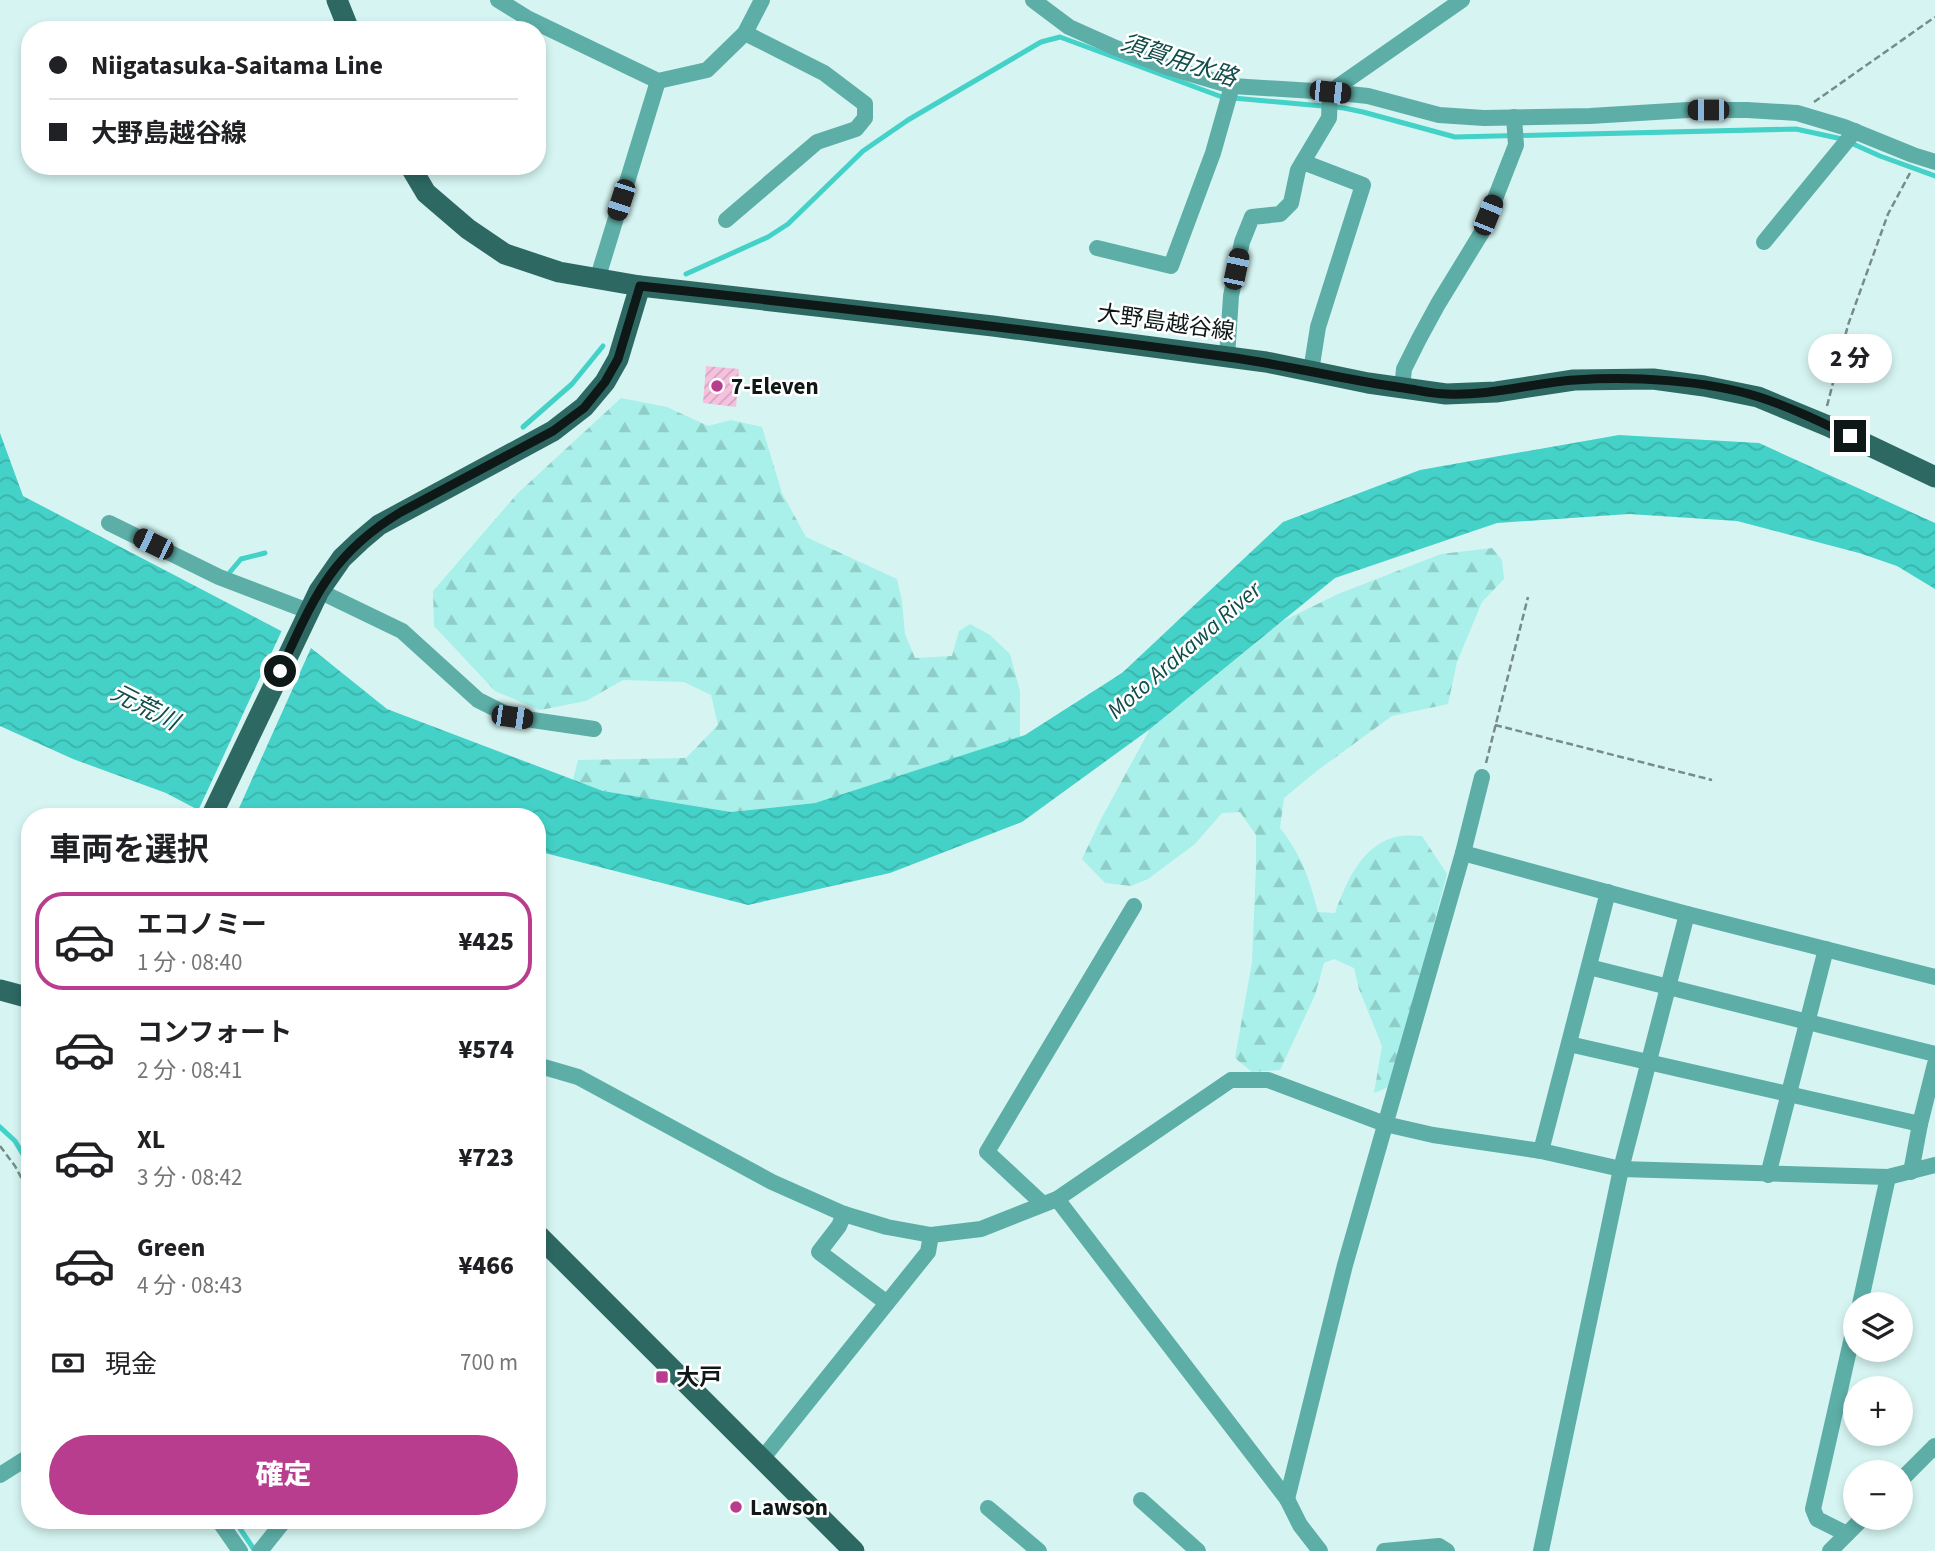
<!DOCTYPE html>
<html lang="ja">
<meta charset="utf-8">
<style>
body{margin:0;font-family:"Source Sans 3","Noto Sans JP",sans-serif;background:#f6f6f6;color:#202124;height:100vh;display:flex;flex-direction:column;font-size:26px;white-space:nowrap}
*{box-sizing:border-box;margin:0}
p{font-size:23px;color:#757577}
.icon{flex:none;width:38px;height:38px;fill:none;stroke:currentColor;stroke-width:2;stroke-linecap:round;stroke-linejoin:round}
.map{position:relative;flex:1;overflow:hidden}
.details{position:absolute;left:21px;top:808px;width:525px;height:721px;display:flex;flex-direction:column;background:#fff;border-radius:28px;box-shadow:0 4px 10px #0003}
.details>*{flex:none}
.guide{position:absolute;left:21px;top:21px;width:525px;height:154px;border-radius:28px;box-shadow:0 4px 10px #0003;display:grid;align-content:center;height:154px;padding:0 28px;background:#fff}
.buttons{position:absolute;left:1843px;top:1292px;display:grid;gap:14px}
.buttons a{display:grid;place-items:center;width:70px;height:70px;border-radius:50%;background:#fff;box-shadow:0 4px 10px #0003;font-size:35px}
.end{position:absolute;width:32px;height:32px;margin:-16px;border:9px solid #0d1817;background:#fff;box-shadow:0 0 0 4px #fff}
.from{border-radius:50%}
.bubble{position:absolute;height:49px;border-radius:24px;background:#fff;box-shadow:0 4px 10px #0003;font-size:23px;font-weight:800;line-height:49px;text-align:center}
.car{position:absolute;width:21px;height:42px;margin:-21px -10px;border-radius:9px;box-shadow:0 0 5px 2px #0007;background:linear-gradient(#222 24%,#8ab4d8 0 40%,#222 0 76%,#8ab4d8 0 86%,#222 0)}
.guide b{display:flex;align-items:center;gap:24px;height:66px;font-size:26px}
.guide b+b{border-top:2px solid #e0e0e0}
.guide i{width:18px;height:18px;background:#202124}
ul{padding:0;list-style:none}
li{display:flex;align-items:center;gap:21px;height:98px;margin:0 14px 10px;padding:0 14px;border:4px solid transparent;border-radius:28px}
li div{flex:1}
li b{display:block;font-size:26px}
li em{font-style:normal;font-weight:800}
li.selected{border-color:#b93d8e}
li>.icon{width:63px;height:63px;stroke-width:1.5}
h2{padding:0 28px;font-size:32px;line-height:84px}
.pay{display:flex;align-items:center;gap:18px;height:77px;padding:0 28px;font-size:26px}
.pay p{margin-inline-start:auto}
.cta{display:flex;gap:14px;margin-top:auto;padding:14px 28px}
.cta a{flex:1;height:80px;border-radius:42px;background:#b93d8e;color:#fff;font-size:28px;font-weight:800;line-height:80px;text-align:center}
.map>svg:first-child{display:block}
</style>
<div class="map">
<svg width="1935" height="1551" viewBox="0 0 1935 1551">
<defs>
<pattern id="forest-firs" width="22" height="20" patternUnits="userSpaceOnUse" patternTransform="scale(1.75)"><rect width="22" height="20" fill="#a8f0e9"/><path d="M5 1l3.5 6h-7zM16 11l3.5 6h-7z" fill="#8fcdc7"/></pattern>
<pattern id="water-waves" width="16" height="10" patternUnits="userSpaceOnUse" patternTransform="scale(1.75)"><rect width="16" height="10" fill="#44d1c7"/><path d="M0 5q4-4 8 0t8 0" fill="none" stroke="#3ab3aa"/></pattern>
<pattern id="building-hatch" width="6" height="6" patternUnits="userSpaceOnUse" patternTransform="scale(1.75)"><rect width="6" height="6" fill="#f6c1de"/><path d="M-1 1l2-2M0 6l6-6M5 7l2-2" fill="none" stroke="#d2a5be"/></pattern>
</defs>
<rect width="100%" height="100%" fill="#d6f5f2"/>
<g fill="url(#forest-firs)">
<path d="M 621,398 L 667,407 L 708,426 L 731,420 L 762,427 L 782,493 L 806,537 L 897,579 L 902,601 L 905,634 L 915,658 L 952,656 L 959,631 L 970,624 L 990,635 L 1010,654 L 1020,691 L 1020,737 L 815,803 L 731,812 L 603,791 L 573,780 L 578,760 L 686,758 L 718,725 L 711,695 L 684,682 L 623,680 L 586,701 L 540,710 L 495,691 L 434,626 L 433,591 L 518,493 Z"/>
<path d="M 1492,548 L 1502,560 L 1504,579 L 1482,602 L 1457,662 L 1448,704 L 1392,716 L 1318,770 L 1284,798 L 1280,828 C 1302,856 1309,878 1318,912 L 1335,913 C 1346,882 1363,842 1400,836 C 1407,835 1415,836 1422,836 L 1447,874 L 1391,1086 L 1374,1093 L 1382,1046 L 1359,989 L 1354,968 L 1334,959 L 1324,963 L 1315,995 L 1280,1070 L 1252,1072 L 1235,1058 L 1252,962 L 1256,866 L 1256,835 L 1240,812 L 1222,813 L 1195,844 L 1148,879 L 1131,886 L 1105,883 L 1082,859 L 1100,821 L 1150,729 L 1283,621 L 1338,594 L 1441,554 Z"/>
</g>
<g fill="url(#water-waves)">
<path d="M 0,433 L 23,496 L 285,633 L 204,813 L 166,793 L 73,759 L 0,726 Z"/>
<path d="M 1619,435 L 1759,443 L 1935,523 L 1935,589 L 1897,566 L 1859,553 L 1737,521 L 1629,514 L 1497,523 L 1335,578 L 1150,729 L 1022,822 L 890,873 L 748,905 L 537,851 L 537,817 L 235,817 L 311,648 L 387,709 L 603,791 L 731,812 L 815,803 L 1025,735 L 1122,673 L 1283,522 L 1420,470 Z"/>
</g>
<path fill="#d6f5f2" d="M 283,628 L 289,633 L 204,816 L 197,813 Z"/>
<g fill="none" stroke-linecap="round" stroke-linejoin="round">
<g stroke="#44d1c7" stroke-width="5">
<path d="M 686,274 L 768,237 L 788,224 L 863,151 L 908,120 L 1041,42 L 1060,37 L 1222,97 L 1344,108 L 1363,112 L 1455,137 L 1796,129 L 1842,139 L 1880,156 L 1935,176"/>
<path d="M 523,427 L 572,384 L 603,346"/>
<path d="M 230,572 L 241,559 L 265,553"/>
<path d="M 0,1127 L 15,1141 L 30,1166"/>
<path d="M 235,1521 L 255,1551"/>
</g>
</g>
<path fill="url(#building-hatch)" d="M 706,366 L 739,369 L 736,407 L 703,403 Z"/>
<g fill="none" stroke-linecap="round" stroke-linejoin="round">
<g stroke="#778c8a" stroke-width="2.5" stroke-dasharray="7 3.5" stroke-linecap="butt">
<path d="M 1814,102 L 1935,17"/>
<path d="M 1827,406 L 1848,325 L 1888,214 L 1910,173"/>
<path d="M 1495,725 L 1712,780"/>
<path d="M 1486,763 L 1528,597"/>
<path d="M 0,1146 L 15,1166 L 30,1194"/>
</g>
<g stroke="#5daea7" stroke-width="16">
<path d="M 498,0 L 529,19 L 658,81 L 707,70 L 745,33 L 762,0"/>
<path d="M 1033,0 L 1069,27 L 1116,48 L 1167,67 L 1232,86 L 1330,92 L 1368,96 L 1439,115 L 1484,118 L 1590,116 L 1688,110 L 1747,110 L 1797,113 L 1844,127 L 1913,155 L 1935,162"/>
<path d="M 1303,162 L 1363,185 L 1318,327 L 1311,371"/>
<path d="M 726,220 L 817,142 L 856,129 L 865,118 L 865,104 L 824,73 L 745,33"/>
<path d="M 1764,242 L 1855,131"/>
<path d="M 1097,248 L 1171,266 L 1213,153 L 1232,86"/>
<path d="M 597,280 L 658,81"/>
<path d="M 1227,357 L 1231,296 L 1242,242 L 1252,217 L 1280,214 L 1291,203 L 1298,170 L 1329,118 L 1330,92 L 1462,0"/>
<path d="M 1402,388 L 1404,369 L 1419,339 L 1438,304 L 1482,232 L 1516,145 L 1514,117"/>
<path d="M 109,523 L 219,577 L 308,611"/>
<path d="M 319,591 L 402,631 L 478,700 L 512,717 L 594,729"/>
<path d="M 1463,853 L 1687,914 L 1935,977"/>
<path d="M 1589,967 L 1935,1054"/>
<path d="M 1569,1044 L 1920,1124"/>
<path d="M 537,1065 L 578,1077 L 772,1182 L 844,1214 L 887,1227 L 931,1235 L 981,1229 L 1057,1199 L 1231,1080 L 1268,1080 L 1385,1124 L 1433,1135 L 1541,1151 L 1621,1169 L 1888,1177 L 1935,1165"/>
<path d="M 1541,1151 L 1608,892"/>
<path d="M 1911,1172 L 1920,1124 L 1935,1064"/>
<path d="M 1768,1175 L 1826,949"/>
<path d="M 1057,1199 L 1287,1499 L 1300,1525 L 1320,1551"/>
<path d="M 1043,1204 L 987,1152 L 1134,906"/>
<path d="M 844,1214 L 839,1226 L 819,1252 L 887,1303"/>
<path d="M 1860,1304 L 1888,1177"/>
<path d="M 762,1459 L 928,1252 L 931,1235"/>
<path d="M 0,1475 L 30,1456"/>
<path d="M 1900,1481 L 1935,1446"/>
<path d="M 1287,1499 L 1345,1265 L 1463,853 L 1482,777"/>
<path d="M 1141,1500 L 1198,1551"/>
<path d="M 988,1508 L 1039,1551"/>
<path d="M 219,1521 L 240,1551"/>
<path d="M 1847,1534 L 1817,1519 L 1813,1509 L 1855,1324"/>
<path d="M 260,1551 L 284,1521"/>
<path d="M 1384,1551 L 1439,1546 L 1447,1551"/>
<path d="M 1541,1551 L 1621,1169 L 1687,914"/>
<path d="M 1830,1551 L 1864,1517"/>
</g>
<g stroke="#2e6863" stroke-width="21">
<path d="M 337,0 L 349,30"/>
<path d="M 410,166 L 426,193 L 468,229 L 505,254 L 559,272 L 640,286 L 993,326 L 1266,362 L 1368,383 L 1446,394 L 1496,392 L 1574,380 L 1653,379 L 1704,386 L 1758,397 L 1828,426 L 1935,477"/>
<path d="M 211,817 L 319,591 L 342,558 L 360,541 L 379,525 L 553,431 L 584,407 L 605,382 L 618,359 L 640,286"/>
<path d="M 0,990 L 30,998"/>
<path d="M 537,1234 L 854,1551"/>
</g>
</g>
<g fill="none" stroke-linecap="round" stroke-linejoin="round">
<path stroke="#0d1817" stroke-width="9" d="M 280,671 C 313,600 330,554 401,512 L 553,431 L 584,408 L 605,382 L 618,359 L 640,286 C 836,307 1032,330 1228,357 C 1287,365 1345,380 1404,388 C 1418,390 1433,394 1447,394 C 1491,396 1532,383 1575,380 C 1632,376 1705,380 1759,397 C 1790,407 1821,422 1850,436"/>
</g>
<g fill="#b93d8e" stroke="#fff" stroke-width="2.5">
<circle cx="717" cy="386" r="7"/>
<rect x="655" y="1370" width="14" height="14" rx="3.5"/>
<circle cx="736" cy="1507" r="7"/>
</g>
<g text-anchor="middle" stroke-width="5" stroke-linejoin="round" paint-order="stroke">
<g font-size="23" fill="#0d1817" stroke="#fff">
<text transform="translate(1166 322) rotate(8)" y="8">大野島越谷線</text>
</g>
<g font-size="23" font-weight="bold" fill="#0d1817" stroke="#fff" text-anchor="start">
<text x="731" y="394">7-Eleven</text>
<text x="676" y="1385">大戸</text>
<text x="750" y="1515">Lawson</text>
</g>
<g font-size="24" font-style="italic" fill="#114d49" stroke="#fff">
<text transform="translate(1179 60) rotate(18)" y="8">須賀用水路</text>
<text transform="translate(1184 650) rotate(-41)" y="8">Moto Arakawa River</text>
<text transform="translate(145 707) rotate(27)" y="8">元荒川</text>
</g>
</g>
</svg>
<div class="buttons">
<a><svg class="icon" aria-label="layers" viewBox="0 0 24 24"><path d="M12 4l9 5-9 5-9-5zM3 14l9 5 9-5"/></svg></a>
<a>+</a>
<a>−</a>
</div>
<i class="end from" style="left:280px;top:671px"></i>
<i class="end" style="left:1850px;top:436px"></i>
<div class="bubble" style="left:1808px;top:334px;width:84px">2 分</div>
<i class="car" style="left:1330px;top:92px;rotate:96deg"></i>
<i class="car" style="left:1708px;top:110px;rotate:270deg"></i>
<i class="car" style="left:621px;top:200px;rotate:198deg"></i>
<i class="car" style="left:1488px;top:215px;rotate:22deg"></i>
<i class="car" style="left:1236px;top:269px;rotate:12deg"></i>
<i class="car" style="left:153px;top:544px;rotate:296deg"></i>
<i class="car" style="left:512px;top:717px;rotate:98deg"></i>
<div class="guide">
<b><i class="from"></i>Niigatasuka-Saitama Line</b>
<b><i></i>大野島越谷線</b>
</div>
<section class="details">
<h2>車両を選択</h2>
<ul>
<li class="selected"><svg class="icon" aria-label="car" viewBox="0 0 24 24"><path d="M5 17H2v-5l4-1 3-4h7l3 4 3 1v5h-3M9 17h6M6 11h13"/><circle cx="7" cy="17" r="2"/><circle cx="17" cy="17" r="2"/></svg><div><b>エコノミー</b><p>1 分 · 08:40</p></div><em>¥425</em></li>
<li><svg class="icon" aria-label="car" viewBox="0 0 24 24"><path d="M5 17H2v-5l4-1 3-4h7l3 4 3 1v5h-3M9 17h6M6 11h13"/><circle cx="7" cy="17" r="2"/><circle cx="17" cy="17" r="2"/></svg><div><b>コンフォート</b><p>2 分 · 08:41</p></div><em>¥574</em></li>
<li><svg class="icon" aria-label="car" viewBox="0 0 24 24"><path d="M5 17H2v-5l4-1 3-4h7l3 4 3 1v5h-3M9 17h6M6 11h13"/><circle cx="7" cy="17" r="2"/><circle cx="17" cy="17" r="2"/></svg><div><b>XL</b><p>3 分 · 08:42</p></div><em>¥723</em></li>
<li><svg class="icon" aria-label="car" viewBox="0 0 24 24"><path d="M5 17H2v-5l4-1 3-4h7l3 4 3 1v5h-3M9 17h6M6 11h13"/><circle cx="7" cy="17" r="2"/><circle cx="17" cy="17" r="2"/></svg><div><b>Green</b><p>4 分 · 08:43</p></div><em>¥466</em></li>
</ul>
<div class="pay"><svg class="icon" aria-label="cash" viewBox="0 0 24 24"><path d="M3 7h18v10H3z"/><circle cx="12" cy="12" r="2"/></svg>現金<p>700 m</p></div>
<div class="cta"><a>確定</a></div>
</section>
</div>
